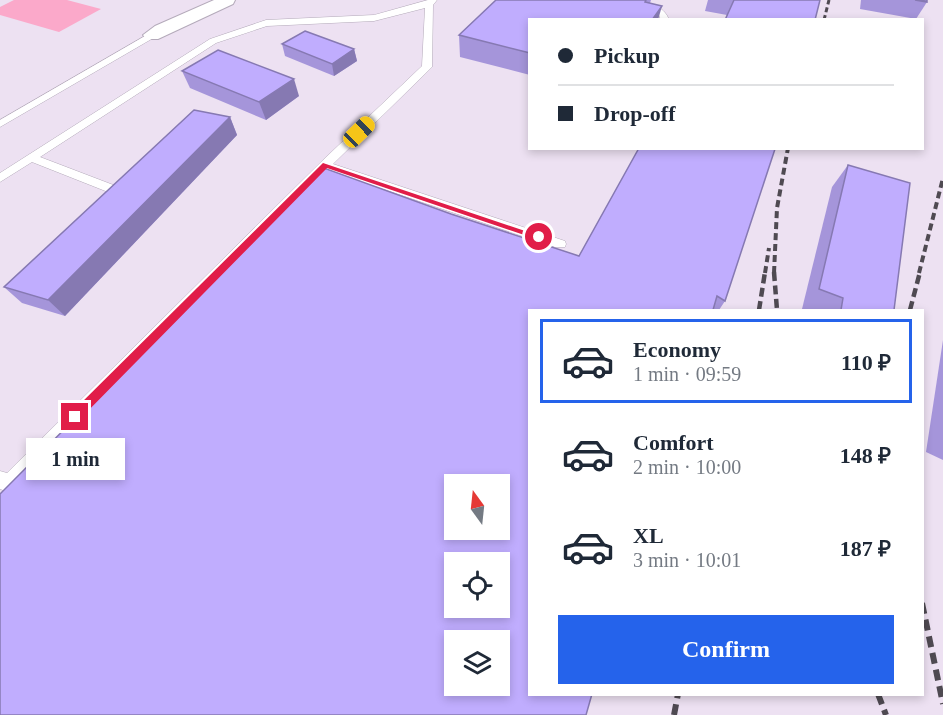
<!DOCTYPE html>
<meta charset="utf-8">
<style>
body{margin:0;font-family:"Times New Roman",serif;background:#f2f2f3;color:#1f2937;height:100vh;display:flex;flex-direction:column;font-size:22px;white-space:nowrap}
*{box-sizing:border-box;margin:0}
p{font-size:20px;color:#747a83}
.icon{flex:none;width:33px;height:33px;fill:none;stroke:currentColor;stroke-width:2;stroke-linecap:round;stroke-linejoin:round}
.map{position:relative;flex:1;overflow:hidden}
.sheet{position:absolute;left:528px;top:309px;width:396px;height:387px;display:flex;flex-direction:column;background:#fff;border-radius:0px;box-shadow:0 3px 9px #0003}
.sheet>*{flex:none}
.banner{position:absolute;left:528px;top:18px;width:396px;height:132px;border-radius:0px;box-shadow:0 3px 9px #0003;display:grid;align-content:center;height:132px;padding:0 30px;background:#fff}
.needle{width:39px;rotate:345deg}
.controls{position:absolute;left:444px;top:474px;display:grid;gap:12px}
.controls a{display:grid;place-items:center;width:66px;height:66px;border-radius:0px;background:#fff;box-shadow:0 3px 9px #0003;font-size:30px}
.end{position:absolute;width:27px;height:27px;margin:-14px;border:8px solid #e11d48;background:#fff;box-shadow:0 0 0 3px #fff}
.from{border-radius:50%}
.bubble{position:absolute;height:42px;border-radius:0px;background:#fff;box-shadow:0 3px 9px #0003;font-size:20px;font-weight:700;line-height:42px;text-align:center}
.car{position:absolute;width:18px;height:36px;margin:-18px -9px;border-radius:8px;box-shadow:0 0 4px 2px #0007;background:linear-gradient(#f5c518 24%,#345 0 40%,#f5c518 0 76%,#345 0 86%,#f5c518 0)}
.banner b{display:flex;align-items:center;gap:21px;height:57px;font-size:22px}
.banner b+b{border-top:2px solid #e0e1e3}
.banner i{width:15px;height:15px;background:#1f2937}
ul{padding:10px 0 0;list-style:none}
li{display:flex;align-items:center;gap:18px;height:84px;margin:0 12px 9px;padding:0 18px;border:3px solid transparent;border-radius:0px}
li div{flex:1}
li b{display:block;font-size:22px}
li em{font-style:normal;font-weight:700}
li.current{border-color:#2563eb}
li>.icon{width:54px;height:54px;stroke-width:1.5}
.button{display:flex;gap:12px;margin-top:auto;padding:12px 30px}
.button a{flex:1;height:69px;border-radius:0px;background:#2563eb;color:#fff;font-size:24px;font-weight:700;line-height:69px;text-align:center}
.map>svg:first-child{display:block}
</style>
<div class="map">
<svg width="943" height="715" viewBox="0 0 943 715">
<rect width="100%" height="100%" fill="#ede1f2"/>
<path fill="#fba9ca" d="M 14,0 L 67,0 L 101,9 L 59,32 L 0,15 L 0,7 Z"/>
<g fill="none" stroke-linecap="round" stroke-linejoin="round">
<g stroke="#b4aaba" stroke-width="1">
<g id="service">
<path d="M 428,0 L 437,0 L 433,5 L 432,67 L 333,164 L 565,241 L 566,244 L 565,247 L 555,247 L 327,170 L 14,490 L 8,492 L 0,489 L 0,471 L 7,473 L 321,162 L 422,66 L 425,8 L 374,21 L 267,26 L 216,43 L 40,157 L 116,186 L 116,192 L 108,192 L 32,162 L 0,182 L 0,173 L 210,39 L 266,20 L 374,15 Z"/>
<path d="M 632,0 C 645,0 665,6 669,20 L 661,20 L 659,15 Z"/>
<path d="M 152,32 L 156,35 L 155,37 L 0,127 L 0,120 Z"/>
</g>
</g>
<g stroke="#b4aaba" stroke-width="2">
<path id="minor" d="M 214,0 L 235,0 L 233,4 L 158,39 L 146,39 L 143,35 L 155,26 Z"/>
</g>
<use href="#service" fill="#fff" fill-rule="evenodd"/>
<use href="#minor" fill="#fff" fill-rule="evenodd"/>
<path stroke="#4f4a52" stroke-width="3" stroke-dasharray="5 3" stroke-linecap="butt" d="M 824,20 L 829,0"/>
<g stroke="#4f4a52" stroke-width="4" stroke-dasharray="7 4" stroke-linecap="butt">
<path d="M 765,273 L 769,248"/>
<path d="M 774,273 L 777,208 L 788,148"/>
<path d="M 919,273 L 943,178"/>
</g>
<g stroke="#4f4a52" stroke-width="4.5" stroke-dasharray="9 4.5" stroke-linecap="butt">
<path d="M 774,272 L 777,310"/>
<path d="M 759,310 L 765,272"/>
<path d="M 910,310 L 920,272"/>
</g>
<g stroke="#4f4a52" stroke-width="6" stroke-dasharray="11 6" stroke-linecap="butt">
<path d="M 922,603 L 943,704"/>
<path d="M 878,694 L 886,715"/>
<path d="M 674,715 L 678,694"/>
</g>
</g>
<g fill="#a595da">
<path d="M 496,0 L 651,0 L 650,3 L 530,20 L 530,75 L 460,57 L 459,35 Z"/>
<path d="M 708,0 L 820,0 L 727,15 L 705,11 Z"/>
<path d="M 861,0 L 927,0 L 927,2 L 916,19 L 860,9 Z"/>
<path d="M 282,44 L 354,49 L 357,61 L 334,76 L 285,56 Z"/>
<path d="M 182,71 L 299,96 L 266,120 L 190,88 Z"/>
<path d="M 230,117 L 237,135 L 65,316 L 22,303 L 4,287 Z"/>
<path d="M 639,148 L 725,301 L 719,310 L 530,310 L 451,214 L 579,256 Z"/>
<path d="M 848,165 L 894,310 L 805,310 L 802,309 L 832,187 Z"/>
<path d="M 943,340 L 943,460 L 926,452 Z"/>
</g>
<g fill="#8679b2">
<path d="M 662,6 L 658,20 L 652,20 Z"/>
<path d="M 354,49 L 357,61 L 334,76 L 332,64 Z"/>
<path d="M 294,79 L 299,96 L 266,120 L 259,102 Z"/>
<path d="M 230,117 L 237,135 L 65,316 L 48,300 Z"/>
</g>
<g fill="#c0adfe" stroke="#8679b2" stroke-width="1.5" fill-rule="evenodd">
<path d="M 496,0 L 646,0 L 645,2 L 662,6 L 652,20 L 530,20 L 530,53 L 459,35 Z"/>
<path d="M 734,0 L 820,0 L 815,20 L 725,20 Z"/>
<path d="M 915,0 L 927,0 L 927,2 Z"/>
<path d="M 305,31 L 354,49 L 332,64 L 282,44 Z"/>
<path d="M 218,50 L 294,79 L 259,102 L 182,71 Z"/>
<path d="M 194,110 L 230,117 L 48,300 L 4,287 Z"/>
<path d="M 639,148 L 772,148 L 775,149 L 725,301 L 717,296 L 713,310 L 530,310 L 530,694 L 592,694 L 586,715 L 0,715 L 0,494 L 324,168 L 451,214 L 579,256 ZM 454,484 L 500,484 L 500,530 L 454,530 ZM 454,562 L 500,562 L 500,608 L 454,608 ZM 454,640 L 500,640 L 500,686 L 454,686 Z"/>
<path d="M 848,165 L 910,183 L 894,310 L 841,310 L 843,298 L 819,289 Z"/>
</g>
<path fill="#e11d48" d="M 323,163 L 543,237 L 536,239 L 327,168 L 79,420 L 71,420 L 71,413 Z"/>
</svg>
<div class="controls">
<a><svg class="needle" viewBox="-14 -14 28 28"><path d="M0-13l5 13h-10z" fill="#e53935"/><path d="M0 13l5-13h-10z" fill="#747a83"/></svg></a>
<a><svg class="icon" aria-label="locate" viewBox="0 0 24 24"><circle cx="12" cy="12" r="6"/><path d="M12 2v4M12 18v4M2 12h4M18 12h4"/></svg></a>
<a><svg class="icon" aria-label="layers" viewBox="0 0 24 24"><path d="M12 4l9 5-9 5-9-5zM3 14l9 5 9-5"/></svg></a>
</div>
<i class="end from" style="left:539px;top:237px"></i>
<i class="end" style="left:75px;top:417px"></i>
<div class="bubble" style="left:26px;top:438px;width:99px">1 min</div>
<i class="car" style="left:359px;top:132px;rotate:46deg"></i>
<div class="banner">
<b><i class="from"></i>Pickup</b>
<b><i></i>Drop-off</b>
</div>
<section class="sheet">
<ul>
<li class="current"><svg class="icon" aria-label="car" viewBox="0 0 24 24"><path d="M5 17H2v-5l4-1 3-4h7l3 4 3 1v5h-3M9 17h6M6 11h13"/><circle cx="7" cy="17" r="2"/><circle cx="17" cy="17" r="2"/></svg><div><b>Economy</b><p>1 min · 09:59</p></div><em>110 ₽</em></li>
<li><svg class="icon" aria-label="car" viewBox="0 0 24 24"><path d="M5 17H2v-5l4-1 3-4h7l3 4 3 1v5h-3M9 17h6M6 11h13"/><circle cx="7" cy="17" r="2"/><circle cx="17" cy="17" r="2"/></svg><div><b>Comfort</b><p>2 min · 10:00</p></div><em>148 ₽</em></li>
<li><svg class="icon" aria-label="car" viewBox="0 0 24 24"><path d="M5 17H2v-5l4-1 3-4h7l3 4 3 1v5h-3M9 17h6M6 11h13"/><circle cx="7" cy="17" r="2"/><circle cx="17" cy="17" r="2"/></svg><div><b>XL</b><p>3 min · 10:01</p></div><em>187 ₽</em></li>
</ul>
<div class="button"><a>Confirm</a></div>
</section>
</div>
